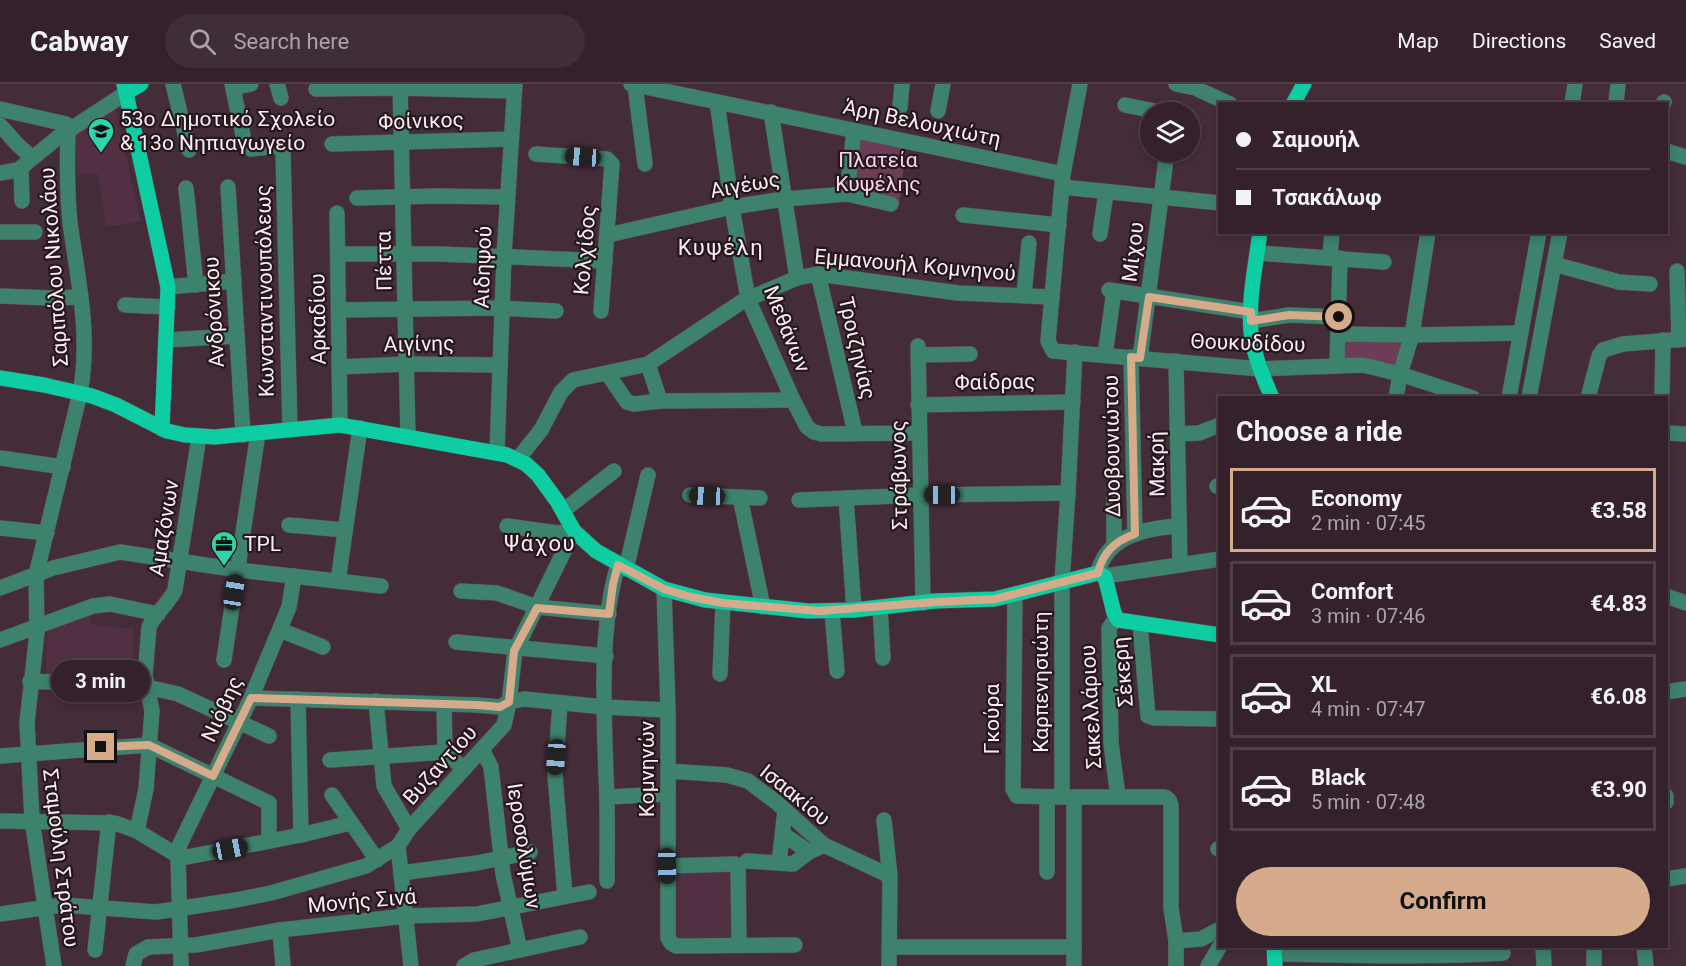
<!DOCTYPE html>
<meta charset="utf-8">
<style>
body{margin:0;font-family:Roboto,sans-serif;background:#3f2e37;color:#f1f3f6;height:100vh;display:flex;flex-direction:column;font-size:22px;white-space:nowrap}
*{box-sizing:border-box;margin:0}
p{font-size:20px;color:#a9a3a9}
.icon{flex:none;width:33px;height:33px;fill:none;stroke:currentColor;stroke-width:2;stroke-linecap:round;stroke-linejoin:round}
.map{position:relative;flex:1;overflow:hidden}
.panel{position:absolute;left:1218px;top:312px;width:450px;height:552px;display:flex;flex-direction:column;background:#34212b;border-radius:0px;box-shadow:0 3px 9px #0003,0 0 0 2px #4e3e47}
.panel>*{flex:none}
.banner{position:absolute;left:1218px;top:18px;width:450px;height:132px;border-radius:0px;box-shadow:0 3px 9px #0003,0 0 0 2px #4e3e47;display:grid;align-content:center;height:132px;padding:0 18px;background:#34212b}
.fabs{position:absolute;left:1140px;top:18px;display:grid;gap:12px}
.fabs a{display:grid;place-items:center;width:60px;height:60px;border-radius:50%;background:#34212b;box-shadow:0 3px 9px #0003,0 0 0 2px #4e3e47;font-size:30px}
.end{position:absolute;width:27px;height:27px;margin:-14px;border:8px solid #d6ab8b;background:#111;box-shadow:0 0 0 3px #111}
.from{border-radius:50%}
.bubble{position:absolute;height:42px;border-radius:21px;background:#34212b;box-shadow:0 3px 9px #0003,0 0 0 2px #4e3e47;font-size:20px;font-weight:700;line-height:42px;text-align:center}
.car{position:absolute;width:18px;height:36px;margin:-18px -9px;border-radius:8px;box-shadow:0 0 4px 2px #0007;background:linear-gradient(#222 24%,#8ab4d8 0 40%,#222 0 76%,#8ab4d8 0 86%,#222 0)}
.banner b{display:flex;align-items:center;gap:21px;height:57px;font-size:22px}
.banner b+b{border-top:2px solid #4e3e47}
.banner i{width:15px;height:15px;background:#f1f3f6}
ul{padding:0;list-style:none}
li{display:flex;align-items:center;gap:18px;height:84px;margin:0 12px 9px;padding:0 6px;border:3px solid #4e3e47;border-radius:0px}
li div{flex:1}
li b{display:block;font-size:22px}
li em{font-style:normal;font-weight:700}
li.active{border-color:#d6ab8b}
li>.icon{width:54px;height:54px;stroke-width:1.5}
h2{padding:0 18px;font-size:27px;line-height:72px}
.cta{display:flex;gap:12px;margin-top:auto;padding:12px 18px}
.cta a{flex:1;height:69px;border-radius:36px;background:#d6ab8b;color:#111;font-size:24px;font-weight:700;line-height:69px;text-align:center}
header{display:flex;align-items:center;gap:36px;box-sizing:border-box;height:84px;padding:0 30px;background:#34212b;border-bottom:2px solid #4e3e47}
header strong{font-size:28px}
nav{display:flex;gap:33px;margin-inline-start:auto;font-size:21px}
.search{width:420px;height:54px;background:#3f2e37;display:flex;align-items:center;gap:15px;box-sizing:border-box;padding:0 21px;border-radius:33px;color:#a9a3a9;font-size:22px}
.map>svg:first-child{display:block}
</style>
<header>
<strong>Cabway</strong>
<div class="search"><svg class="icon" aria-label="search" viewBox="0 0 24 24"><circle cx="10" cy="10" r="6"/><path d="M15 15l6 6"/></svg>Search here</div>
<nav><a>Map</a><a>Directions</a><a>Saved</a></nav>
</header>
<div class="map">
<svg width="1686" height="882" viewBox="0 0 1686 882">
<rect width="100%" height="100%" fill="#452c39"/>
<g fill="#503042">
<path d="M 115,23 L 141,138 L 106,143 L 98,90 L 77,91 L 75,50 Z"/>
<path d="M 92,528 L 91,539 L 107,543 L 134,544 L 132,595 L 46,590 L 47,542 Z"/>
<path d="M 672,787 L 731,787 L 730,853 L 673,854 Z"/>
</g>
<g fill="#6d3d58">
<path d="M 856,49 L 906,64 L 899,121 L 850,108 Z"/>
<path d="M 1338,250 L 1412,251 L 1400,290 L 1337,282 Z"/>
</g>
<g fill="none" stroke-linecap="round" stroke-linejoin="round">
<g stroke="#624b57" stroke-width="16">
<g id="minor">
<path d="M 173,0 L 189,66"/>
<path d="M 232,0 L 245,61 L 251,65 L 277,62 L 281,64 L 283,68 L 290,345"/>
<path d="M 277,0 L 281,14"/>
<path d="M 400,0 L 408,352"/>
<path d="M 631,0 L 1063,90"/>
<path d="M 1080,0 L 1063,90 L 1048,257 L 1053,267 L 1260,285 L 1363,281 L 1400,290 L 1473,314"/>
<path d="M 1176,0 L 1195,4 L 1230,20"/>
<path d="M 635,1 L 645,80"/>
<path d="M 233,4 L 251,0"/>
<path d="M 316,5 L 400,4 L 514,7"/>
<path d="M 717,18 L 732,123 L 748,215 L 793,316 L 807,343 L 814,348 L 822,350 L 919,349"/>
<path d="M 1616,19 L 1618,0"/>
<path d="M 1572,20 L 1575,0"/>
<path d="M 1663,20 L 1664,18"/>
<path d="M 1125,21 L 1159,28"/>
<path d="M 900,23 L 902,0"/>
<path d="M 0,25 L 66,40 L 68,47 C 67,78 67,108 70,139 C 78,196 91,252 80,309 L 36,491 L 37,549 L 27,638 L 32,736 L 54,882"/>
<path d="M 938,27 L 943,0"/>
<path d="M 771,28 L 797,194"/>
<path d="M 0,41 L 17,60 L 31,73"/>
<path d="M 332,60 L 511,55"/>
<path d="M 1666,67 L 1686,73"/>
<path d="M 536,70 L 607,75 L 612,80 L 601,227"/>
<path d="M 21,84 L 22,117"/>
<path d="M 0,89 L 18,86 L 57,54 L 126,9"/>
<path d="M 228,103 L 243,351"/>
<path d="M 1062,103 L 1220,119"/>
<path d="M 186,104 L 196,201"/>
<path d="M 847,110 L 854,46"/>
<path d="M 357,114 L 437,112 L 507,113"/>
<path d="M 337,129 L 340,341"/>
<path d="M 963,131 L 1059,141"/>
<path d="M 0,148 L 35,148"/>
<path d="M 1100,150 L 1106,108"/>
<path d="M 608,151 L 732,123 L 784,115 L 847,110 L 891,120"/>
<path d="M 1258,169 L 1384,178"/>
<path d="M 338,170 L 441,170 L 605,177"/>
<path d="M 1330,173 L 1332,148"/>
<path d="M 1554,180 L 1619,198 L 1650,200"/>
<path d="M 1677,187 L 1679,256"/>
<path d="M 818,190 L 855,348"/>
<path d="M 168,203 L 234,197"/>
<path d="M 1109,206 L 1251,228"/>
<path d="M 1024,211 L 1029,159"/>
<path d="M 0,212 L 49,214 L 81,213"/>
<path d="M 125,221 L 168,223"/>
<path d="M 339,226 L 497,224 L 556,227"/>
<path d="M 1251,237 L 1289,231 L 1339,233"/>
<path d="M 1338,250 L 1412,251 L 1521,249"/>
<path d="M 166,256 L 237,252"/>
<path d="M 918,262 L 923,519"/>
<path d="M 918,271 L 970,270"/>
<path d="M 1105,271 L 1114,207"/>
<path d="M 1131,273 L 1135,450"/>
<path d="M 1140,274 L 1167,68"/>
<path d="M 1176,277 L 1180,481"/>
<path d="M 648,280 L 660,317"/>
<path d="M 1337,282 L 1340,174"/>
<path d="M 339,283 L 407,280 L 500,281"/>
<path d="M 607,289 L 627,318 L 634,320 L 660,317 L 793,316"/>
<path d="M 1396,314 L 1400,290 L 1412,251 L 1428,148"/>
<path d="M 1509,314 L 1539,148"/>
<path d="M 1529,314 L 1560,148"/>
<path d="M 1588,314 L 1599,272 L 1603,266 L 1623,260 L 1686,255"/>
<path d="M 1662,314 L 1663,256"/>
<path d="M 918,321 L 1073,318"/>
<path d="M 1666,349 L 1686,350"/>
<path d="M 1177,350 L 1199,349 L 1220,341"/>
<path d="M 497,368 L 504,172 L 515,0"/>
<path d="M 0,374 L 63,383"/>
<path d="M 518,375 L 541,346 L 561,308 L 573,296 L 648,280 L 743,217 L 797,194 L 818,190 L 958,209 L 1052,213"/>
<path d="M 1217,402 L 1220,401"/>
<path d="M 690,411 L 760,414"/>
<path d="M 740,413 L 763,523"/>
<path d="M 846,414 L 854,526"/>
<path d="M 799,416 L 921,411 L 1068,409"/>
<path d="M 563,427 L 614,387"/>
<path d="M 289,441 L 345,446"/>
<path d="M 507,442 L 558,449 L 574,447"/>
<path d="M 0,444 L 47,449"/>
<path d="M 1114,460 L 1114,414"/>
<path d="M 626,485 L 648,391"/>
<path d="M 1098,489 C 1106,452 1146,444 1179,442"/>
<path d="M 1105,492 L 1220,475"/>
<path d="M 338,497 L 360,344"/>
<path d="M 0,504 L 53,484 L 120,468 L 238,486 L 381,502"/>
<path d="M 664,505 L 668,626 L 668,854 L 671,859 L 676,862 L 795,861"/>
<path d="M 461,507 L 497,509 L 537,523 L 609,530"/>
<path d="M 1015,511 L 1013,705 L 1017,712 L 1062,713"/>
<path d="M 1666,512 L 1686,519"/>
<path d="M 880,523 L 883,574"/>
<path d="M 832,527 L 837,587"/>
<path d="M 1116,534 L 1109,544 L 1111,659 L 1118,713"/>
<path d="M 1140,540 L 1148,632 L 1154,634 L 1220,635"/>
<path d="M 280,546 L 323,563"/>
<path d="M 0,556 L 93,522 L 110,520 L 158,530"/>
<path d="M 456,558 L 606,572"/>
<path d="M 224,576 L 258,349"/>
<path d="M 720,590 L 723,519"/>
<path d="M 30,597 L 147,603 L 178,610 L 269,652"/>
<path d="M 1666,608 L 1686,605"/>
<path d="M 251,614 L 477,621 L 500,623 L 509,618 L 524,615 L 604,623 L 668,626"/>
<path d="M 298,615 L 301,751"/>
<path d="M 376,617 L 384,702 L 409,745"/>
<path d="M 560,619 L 555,691 L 565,812"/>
<path d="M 444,620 L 445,668"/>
<path d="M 482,665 L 491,683 L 503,790 L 520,866"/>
<path d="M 0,672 L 149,661 L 269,719 L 269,757"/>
<path d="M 330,676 L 445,668 L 464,685"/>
<path d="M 668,687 L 727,691 L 748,697 L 776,718 L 824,761 L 890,792"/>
<path d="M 332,711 L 377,776"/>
<path d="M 1666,712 L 1666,718"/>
<path d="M 607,713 L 667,710"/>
<path d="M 1047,713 L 1047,788"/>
<path d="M 1074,713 L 1165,713 L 1169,716 L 1171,721 L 1171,824 L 1176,857 L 1176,882"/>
<path d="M 884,736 L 890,792 L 889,882"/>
<path d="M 0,737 L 115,739 L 137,747 L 175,770 L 187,773 L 301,751 L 350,739"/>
<path d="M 137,747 L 146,705 L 152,627 L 145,592 L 149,543 C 155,529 167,522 175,506 L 199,353"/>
<path d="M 783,750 L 809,768"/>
<path d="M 1218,765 L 1220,765"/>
<path d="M 747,777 L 793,780 L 809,768 L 824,761"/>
<path d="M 779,779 L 785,726"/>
<path d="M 667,782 L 735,780 L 738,782 L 739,861"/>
<path d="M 401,789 L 477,779 L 530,768"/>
<path d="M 1666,795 L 1686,792"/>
<path d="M 607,797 C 607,762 608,727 606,691 C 604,627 599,542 618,481"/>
<path d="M 0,830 L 63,821 L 156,828 L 236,816 L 271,809 L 366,782 L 398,762"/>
<path d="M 280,846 L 283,882"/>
<path d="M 1176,857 L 1201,855 L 1220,845"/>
<path d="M 1543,862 L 1544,882"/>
<path d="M 1594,862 L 1594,882"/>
<path d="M 1644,862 L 1646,882"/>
<path d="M 889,863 L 1074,863"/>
<path d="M 95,866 L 109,738"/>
<path d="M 1275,870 C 1351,871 1427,874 1503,869"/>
<path d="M 133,882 L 136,870 L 148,863 L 196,861 L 280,846 L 406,832 L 477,830 L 589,808"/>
<path d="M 181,882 L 178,772 L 180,760 L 251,614 L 289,523 L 294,492"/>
<path d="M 411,882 L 398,762 L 409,745 L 504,641 L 509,618 L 515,567 L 574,447"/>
<path d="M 464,882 L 474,876 L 580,853"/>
<path d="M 1074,882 L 1074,713 L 1062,713 L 1062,497 L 1068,409 L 1075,268"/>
<path d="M 1208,882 L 1220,862"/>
</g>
</g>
<g stroke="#624b57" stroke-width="16">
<g id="major">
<path d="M 124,0 L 168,203 L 162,345"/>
<path d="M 126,9 L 141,0"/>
<path d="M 1293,20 L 1304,0"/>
<path d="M 1260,148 C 1256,180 1248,215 1251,247 C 1253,270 1263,292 1272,314"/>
<path d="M 0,294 L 44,301 L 92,312 L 116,321 L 167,347 L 185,351 L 215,353 L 340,341 L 507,371 L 526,380 L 538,391 L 557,417 L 574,447 L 596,467 L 664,505 L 705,516 L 808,527 L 854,526 L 935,517 L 995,515 L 1098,489 L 1105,493 L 1114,529 L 1118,536 L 1220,551"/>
<path d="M 1274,862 L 1275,882"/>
</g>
</g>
<use href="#minor" stroke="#3d826d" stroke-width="15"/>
<use href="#major" stroke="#0dcda3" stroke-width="15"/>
</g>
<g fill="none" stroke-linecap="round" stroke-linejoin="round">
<path stroke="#d6ab8b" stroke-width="8" d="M 101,663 L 149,661 L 213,692 L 251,614 L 477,621 L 500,623 L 509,618 L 514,567 L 537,524 L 609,530 L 613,500 L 618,481 L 664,505 L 691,513 L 723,519 L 819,527 L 935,518 L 995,515 L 1098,489 C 1103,468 1115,457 1135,450 L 1131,273 L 1140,274 L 1149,213 L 1251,228 L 1251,237 L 1289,231 L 1339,233"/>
</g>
<defs>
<g id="school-pin" transform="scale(1.35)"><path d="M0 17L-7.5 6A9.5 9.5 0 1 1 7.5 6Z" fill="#2ed4ab" stroke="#24181e"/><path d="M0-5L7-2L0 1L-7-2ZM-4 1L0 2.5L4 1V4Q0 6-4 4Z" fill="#111"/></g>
<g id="office-pin" transform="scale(1.35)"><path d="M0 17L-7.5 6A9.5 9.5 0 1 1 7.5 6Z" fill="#2ed4ab" stroke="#24181e"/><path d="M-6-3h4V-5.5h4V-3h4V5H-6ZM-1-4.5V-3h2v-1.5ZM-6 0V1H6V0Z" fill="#111"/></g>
</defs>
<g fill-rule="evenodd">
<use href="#school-pin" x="101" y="47"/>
<use href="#office-pin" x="224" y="460"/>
</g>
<g text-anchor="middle" stroke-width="4.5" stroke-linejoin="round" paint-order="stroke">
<g font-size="21" fill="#fcebf3" stroke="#24181e" text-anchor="start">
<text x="120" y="42">53ο Δημοτικό Σχολείο<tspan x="120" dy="24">&amp; 13ο Νηπιαγωγείο</tspan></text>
<text x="244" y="467">TPL</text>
</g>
<g font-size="21" fill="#fcebf3" stroke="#24181e">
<text transform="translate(421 37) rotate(-2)" y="7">Φοίνικος</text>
<text transform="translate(922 39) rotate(12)" y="7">Άρη Βελουχιώτη</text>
<text transform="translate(745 101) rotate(-10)" y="7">Αιγέως</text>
<text transform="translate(585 166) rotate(-85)" y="7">Κολχίδος</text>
<text transform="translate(1133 168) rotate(-83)" y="7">Μίχου</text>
<text transform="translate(384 177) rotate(-91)" y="7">Πέττα</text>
<text transform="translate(915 181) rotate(5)" y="7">Εμμανουήλ Κομνηνού</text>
<text transform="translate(54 183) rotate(-94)" y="7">Σαριπόλου Νικολάου</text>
<text transform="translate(483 183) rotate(-88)" y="7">Αιδηψού</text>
<text transform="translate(265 207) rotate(-91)" y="7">Κωνσταντινουπόλεως</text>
<text transform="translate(214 228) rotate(-93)" y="7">Ανδρόνικου</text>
<text transform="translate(318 235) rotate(-91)" y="7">Αρκαδίου</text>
<text transform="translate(787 245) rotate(68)" y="7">Μεθάνων</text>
<text transform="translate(1248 259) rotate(2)" y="7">Θουκυδίδου</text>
<text transform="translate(419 260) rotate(-1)" y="7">Αιγίνης</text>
<text transform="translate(857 264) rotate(77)" y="7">Τροιζηνίας</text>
<text transform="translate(995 298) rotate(-1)" y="7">Φαίδρας</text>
<text transform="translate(1112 362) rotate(-91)" y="7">Δυοβουνιώτου</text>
<text transform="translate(1157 380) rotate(-91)" y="7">Μακρή</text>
<text transform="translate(899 391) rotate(-91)" y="7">Στράβωνος</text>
<text transform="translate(164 444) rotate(-81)" y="7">Αμαζόνων</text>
<text transform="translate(1123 588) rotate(-95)" y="7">Σέκερη</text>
<text transform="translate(1041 598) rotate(-90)" y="7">Καρπενησιώτη</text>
<text transform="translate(1091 623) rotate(-93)" y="7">Σακελλάριου</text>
<text transform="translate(222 625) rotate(-65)" y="7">Νιόβης</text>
<text transform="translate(992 635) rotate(-90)" y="7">Γκούρα</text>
<text transform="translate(440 681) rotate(-48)" y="7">Βυζαντίου</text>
<text transform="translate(647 685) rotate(-90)" y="7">Κομνηνών</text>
<text transform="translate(795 711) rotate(39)" y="7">Ισαακίου</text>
<text transform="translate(524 762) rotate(81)" y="7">Ιεροσολύμων</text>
<text transform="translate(61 774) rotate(83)" y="7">Σταμούλη Στράτου</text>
<text transform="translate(362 817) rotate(-5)" y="7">Μονής Σινά</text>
</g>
<g font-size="21" fill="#fdd1e8" stroke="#24181e">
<text x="878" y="83">Πλατεία<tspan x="878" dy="24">Κυψέλης</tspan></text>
</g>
<g font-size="22" letter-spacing="1.5" fill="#fcebf3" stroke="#24181e">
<text x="721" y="171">Κυψέλη</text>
<text x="540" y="467">Ψάχου</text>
</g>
</g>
</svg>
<div class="fabs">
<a><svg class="icon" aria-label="layers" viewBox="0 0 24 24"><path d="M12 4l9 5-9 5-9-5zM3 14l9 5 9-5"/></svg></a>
</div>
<i class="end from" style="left:1339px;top:233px"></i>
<i class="end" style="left:101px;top:663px"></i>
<div class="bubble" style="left:51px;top:576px;width:99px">3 min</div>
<i class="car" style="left:583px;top:73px;rotate:274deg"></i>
<i class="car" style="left:942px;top:411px;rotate:270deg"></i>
<i class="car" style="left:707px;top:412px;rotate:272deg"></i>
<i class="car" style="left:234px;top:508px;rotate:9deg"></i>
<i class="car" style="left:556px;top:673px;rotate:184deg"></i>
<i class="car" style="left:230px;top:765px;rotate:79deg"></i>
<i class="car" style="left:667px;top:782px;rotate:179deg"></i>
<div class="banner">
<b><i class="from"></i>Σαμουήλ</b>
<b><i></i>Τσακάλωφ</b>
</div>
<section class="panel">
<h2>Choose a ride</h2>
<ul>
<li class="active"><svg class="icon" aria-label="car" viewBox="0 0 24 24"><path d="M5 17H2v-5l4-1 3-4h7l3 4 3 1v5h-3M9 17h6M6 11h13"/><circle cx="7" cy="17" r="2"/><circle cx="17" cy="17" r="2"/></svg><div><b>Economy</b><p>2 min · 07:45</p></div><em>€3.58</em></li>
<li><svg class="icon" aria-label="car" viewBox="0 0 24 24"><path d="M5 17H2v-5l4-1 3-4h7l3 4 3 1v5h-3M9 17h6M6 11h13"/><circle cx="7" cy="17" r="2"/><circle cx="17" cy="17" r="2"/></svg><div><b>Comfort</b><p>3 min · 07:46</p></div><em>€4.83</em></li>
<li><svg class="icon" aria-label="car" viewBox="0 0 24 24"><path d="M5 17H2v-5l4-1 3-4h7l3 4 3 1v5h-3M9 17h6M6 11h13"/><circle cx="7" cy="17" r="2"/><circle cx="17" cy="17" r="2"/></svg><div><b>XL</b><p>4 min · 07:47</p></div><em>€6.08</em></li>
<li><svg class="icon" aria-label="car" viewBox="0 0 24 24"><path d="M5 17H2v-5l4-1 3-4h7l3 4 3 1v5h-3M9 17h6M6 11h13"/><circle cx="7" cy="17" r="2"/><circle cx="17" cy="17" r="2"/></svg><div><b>Black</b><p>5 min · 07:48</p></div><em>€3.90</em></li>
</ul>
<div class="cta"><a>Confirm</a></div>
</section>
</div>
